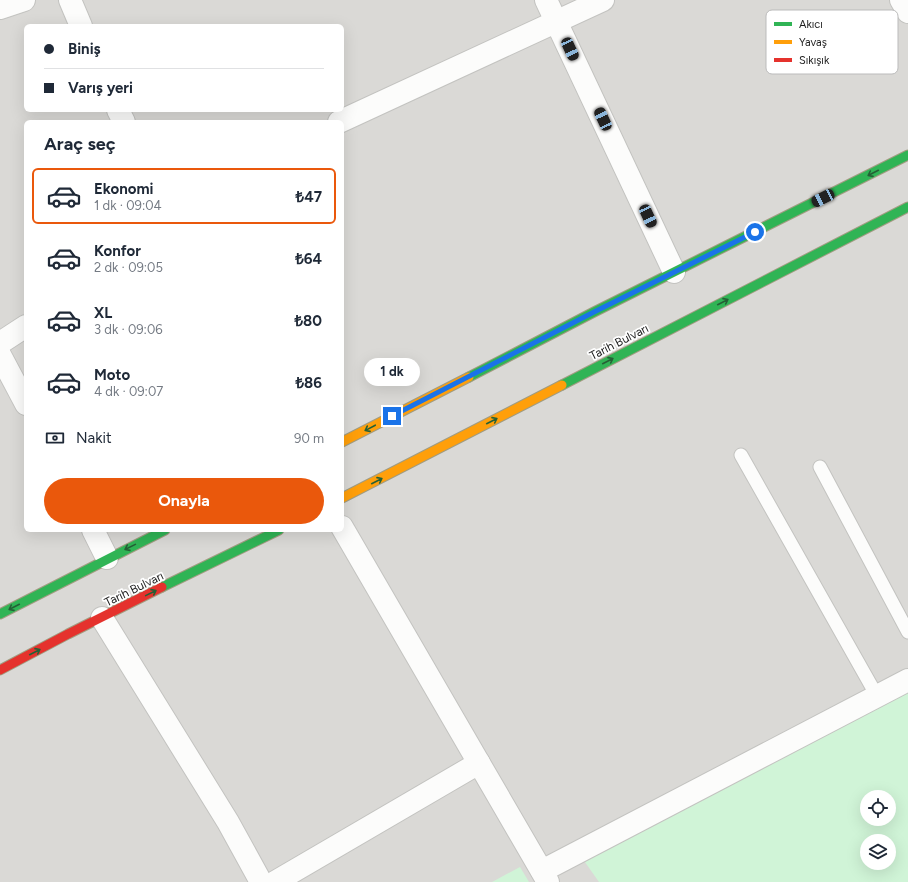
<!DOCTYPE html>
<html lang="tr">
<meta charset="utf-8">
<style>
body{margin:0;font-family:Figtree,sans-serif;background:#f6f6f7;color:#1f2937;height:100vh;display:flex;flex-direction:column;font-size:15px;white-space:nowrap}
*{box-sizing:border-box;margin:0}
p{font-size:13px;color:#747a83}
.icon{flex:none;width:22px;height:22px;fill:none;stroke:currentColor;stroke-width:2;stroke-linecap:round;stroke-linejoin:round}
.map{position:relative;flex:1;overflow:hidden}
.details{position:absolute;left:24px;top:120px;width:320px;height:412px;display:flex;flex-direction:column;background:#fff;border-radius:6px;box-shadow:0 4px 16px #0002}
.details>*{flex:none}
.top-card{position:absolute;left:24px;top:24px;width:320px;height:88px;border-radius:6px;box-shadow:0 4px 16px #0002;display:grid;align-content:center;height:88px;padding:0 20px;background:#fff}
.fabs{position:absolute;left:860px;top:790px;display:grid;gap:8px}
.fabs a{display:grid;place-items:center;width:36px;height:36px;border-radius:50%;background:#fff;box-shadow:0 4px 16px #0002;font-size:20px}
.end{position:absolute;width:18px;height:18px;margin:-9px;border:5px solid #1a73e8;background:#fff;box-shadow:0 0 0 2px #fff}
.from{border-radius:50%}
.bubble{position:absolute;height:28px;border-radius:14px;background:#fff;box-shadow:0 4px 16px #0002;font-size:13px;font-weight:700;line-height:28px;text-align:center}
.car{position:absolute;width:12px;height:24px;margin:-12px -6px;border-radius:5px;box-shadow:0 0 3px 1px #0007;background:linear-gradient(#222 24%,#8ab4d8 0 40%,#222 0 76%,#8ab4d8 0 86%,#222 0)}
.top-card b{display:flex;align-items:center;gap:14px;height:38px;font-size:15px}
.top-card b+b{border-top:1px solid #e0e1e3}
.top-card i{width:10px;height:10px;background:#1f2937}
ul{padding:0;list-style:none}
li{display:flex;align-items:center;gap:12px;height:56px;margin:0 8px 6px;padding:0 12px;border:2px solid transparent;border-radius:6px}
li div{flex:1}
li b{display:block;font-size:15px}
li em{font-style:normal;font-weight:700}
li.current{border-color:#ea580c}
li>.icon{width:36px;height:36px;stroke-width:1.5}
h2{padding:0 20px;font-size:18px;line-height:48px}
.pay{display:flex;align-items:center;gap:10px;height:44px;padding:0 20px;font-size:15px}
.pay p{margin-inline-start:auto}
.cta{display:flex;gap:8px;margin-top:auto;padding:8px 20px}
.cta a{flex:1;height:46px;border-radius:24px;background:#ea580c;color:#fff;font-size:16px;font-weight:700;line-height:46px;text-align:center}
.map>svg:first-child{display:block}
</style>
<div class="map">
<svg width="908" height="882" viewBox="0 0 908 882">
<rect width="100%" height="100%" fill="#ebeae4"/>
<path fill="#dad9d6" fill-rule="evenodd" d="M 0,0 L 908,0 L 908,882 L 0,882 ZM 26,26 L 342,26 L 342,110 L 26,110 ZM 26,122 L 342,122 L 342,530 L 26,530 ZM 867,797 L 889,797 L 889,819 L 867,819 ZM 867,841 L 889,841 L 889,863 L 867,863 Z"/>
<g fill="#d0f4d7" fill-rule="evenodd">
<path d="M 908,692 L 908,882 L 599,882 L 580,855 ZM 867,797 L 889,797 L 889,819 L 867,819 ZM 867,841 L 889,841 L 889,863 L 867,863 Z"/>
<path d="M 520,867 L 529,882 L 492,882 Z"/>
</g>
<g fill="none" stroke-linecap="round" stroke-linejoin="round">
<g stroke="#c3c3c0" stroke-width="15">
<g id="lane">
<path d="M 741,455 L 877,696"/>
<path d="M 820,467 L 908,632"/>
</g>
</g>
<g stroke="#c3c3c0" stroke-width="24">
<g id="street">
<path d="M 70,0 L 81,26"/>
<path d="M 546,0 L 674,272"/>
<path d="M 901,0 L 908,12"/>
<path d="M 0,8 L 24,0"/>
<path d="M 118,110 L 124,122"/>
<path d="M 339,122 L 603,0"/>
<path d="M 0,343 L 26,326"/>
<path d="M 0,355 L 26,404"/>
<path d="M 342,527 L 548,882"/>
<path d="M 93,530 L 107,558"/>
<path d="M 102,618 L 228,822 L 261,882"/>
<path d="M 542,871 L 908,680"/>
<path d="M 275,882 L 479,763"/>
</g>
</g>
<g stroke="#a19c81" stroke-width="11">
<g id="fast">
<path d="M 469,377 L 594,312 L 908,155"/>
<path d="M 562,385 L 908,207"/>
<path d="M 162,587 L 279,530"/>
<path d="M 0,614 L 165,530"/>
</g>
</g>
<g stroke="#a19c81" stroke-width="11">
<g id="slow">
<path d="M 342,442 L 469,377"/>
<path d="M 342,498 L 562,385"/>
</g>
</g>
<g stroke="#a19c81" stroke-width="11">
<path id="jam" d="M 0,670 L 68,634 L 162,587"/>
</g>
<use href="#lane" stroke="#fcfcfb" stroke-width="13"/>
<use href="#street" stroke="#fcfcfb" stroke-width="22"/>
<use href="#fast" stroke="#30b455" stroke-width="9"/>
<use href="#slow" stroke="#ff9f0a" stroke-width="9"/>
<use href="#jam" stroke="#e5322d" stroke-width="9"/>
</g>
<defs><path id="oneway-shaft" d="M-6 0H5M1.5-3L5.5 0L1.5 3" fill="none" stroke-width="1.6" stroke-linecap="round" stroke-linejoin="round"/></defs>
<g stroke="#256036">
<use href="#oneway-shaft" transform="translate(873 173) rotate(153)"/>
<use href="#oneway-shaft" transform="translate(723 302) rotate(-27)"/>
<use href="#oneway-shaft" transform="translate(608 361) rotate(-27)"/>
<use href="#oneway-shaft" transform="translate(492 421) rotate(-27)"/>
<use href="#oneway-shaft" transform="translate(370 428) rotate(152)"/>
<use href="#oneway-shaft" transform="translate(377 481) rotate(-27)"/>
<use href="#oneway-shaft" transform="translate(130 547) rotate(154)"/>
<use href="#oneway-shaft" transform="translate(151 593) rotate(-26)"/>
<use href="#oneway-shaft" transform="translate(14 607) rotate(153)"/>
<use href="#oneway-shaft" transform="translate(35 652) rotate(-27)"/>
</g>
<g fill="none" stroke-linecap="round" stroke-linejoin="round">
<path stroke="#1a73e8" stroke-width="5" d="M 392,416 L 594,312 L 755,232"/>
</g>
<g text-anchor="middle" stroke-width="3.5" stroke-linejoin="round" paint-order="stroke">
<g font-size="12" fill="#1c1c1c" stroke="#fff">
<text transform="translate(619 342) rotate(-27)" y="4">Tarih Bulvarı</text>
<text transform="translate(134 589) rotate(-26)" y="4">Tarih Bulvarı</text>
</g>
</g>
<rect x="766" y="10" width="132" height="64" rx="6" fill="#fff" stroke="#bbb" stroke-width="1"/>
<rect x="774" y="22" width="18" height="4" fill="#30b455"/>
<rect x="774" y="40" width="18" height="4" fill="#ff9f0a"/>
<rect x="774" y="58" width="18" height="4" fill="#e5322d"/>
<g font-size="11" fill="#1c1c1c">
<text x="799" y="28">Akıcı</text>
<text x="799" y="46">Yavaş</text>
<text x="799" y="64">Sıkışık</text>
</g>
</svg>
<div class="fabs">
<a><svg class="icon" aria-label="locate" viewBox="0 0 24 24"><circle cx="12" cy="12" r="6"/><path d="M12 2v4M12 18v4M2 12h4M18 12h4"/></svg></a>
<a><svg class="icon" aria-label="layers" viewBox="0 0 24 24"><path d="M12 4l9 5-9 5-9-5zM3 14l9 5 9-5"/></svg></a>
</div>
<i class="end from" style="left:755px;top:232px"></i>
<i class="end" style="left:392px;top:416px"></i>
<div class="bubble" style="left:364px;top:358px;width:56px">1 dk</div>
<i class="car" style="left:570px;top:49px;rotate:155deg"></i>
<i class="car" style="left:603px;top:119px;rotate:335deg"></i>
<i class="car" style="left:823px;top:198px;rotate:244deg"></i>
<i class="car" style="left:648px;top:216px;rotate:155deg"></i>
<div class="top-card">
<b><i class="from"></i>Biniş</b>
<b><i></i>Varış yeri</b>
</div>
<section class="details">
<h2>Araç seç</h2>
<ul>
<li class="current"><svg class="icon" aria-label="car" viewBox="0 0 24 24"><path d="M5 17H2v-5l4-1 3-4h7l3 4 3 1v5h-3M9 17h6M6 11h13"/><circle cx="7" cy="17" r="2"/><circle cx="17" cy="17" r="2"/></svg><div><b>Ekonomi</b><p>1 dk · 09:04</p></div><em>₺47</em></li>
<li><svg class="icon" aria-label="car" viewBox="0 0 24 24"><path d="M5 17H2v-5l4-1 3-4h7l3 4 3 1v5h-3M9 17h6M6 11h13"/><circle cx="7" cy="17" r="2"/><circle cx="17" cy="17" r="2"/></svg><div><b>Konfor</b><p>2 dk · 09:05</p></div><em>₺64</em></li>
<li><svg class="icon" aria-label="car" viewBox="0 0 24 24"><path d="M5 17H2v-5l4-1 3-4h7l3 4 3 1v5h-3M9 17h6M6 11h13"/><circle cx="7" cy="17" r="2"/><circle cx="17" cy="17" r="2"/></svg><div><b>XL</b><p>3 dk · 09:06</p></div><em>₺80</em></li>
<li><svg class="icon" aria-label="car" viewBox="0 0 24 24"><path d="M5 17H2v-5l4-1 3-4h7l3 4 3 1v5h-3M9 17h6M6 11h13"/><circle cx="7" cy="17" r="2"/><circle cx="17" cy="17" r="2"/></svg><div><b>Moto</b><p>4 dk · 09:07</p></div><em>₺86</em></li>
</ul>
<div class="pay"><svg class="icon" aria-label="cash" viewBox="0 0 24 24"><path d="M3 7h18v10H3z"/><circle cx="12" cy="12" r="2"/></svg>Nakit<p>90 m</p></div>
<div class="cta"><a>Onayla</a></div>
</section>
</div>
